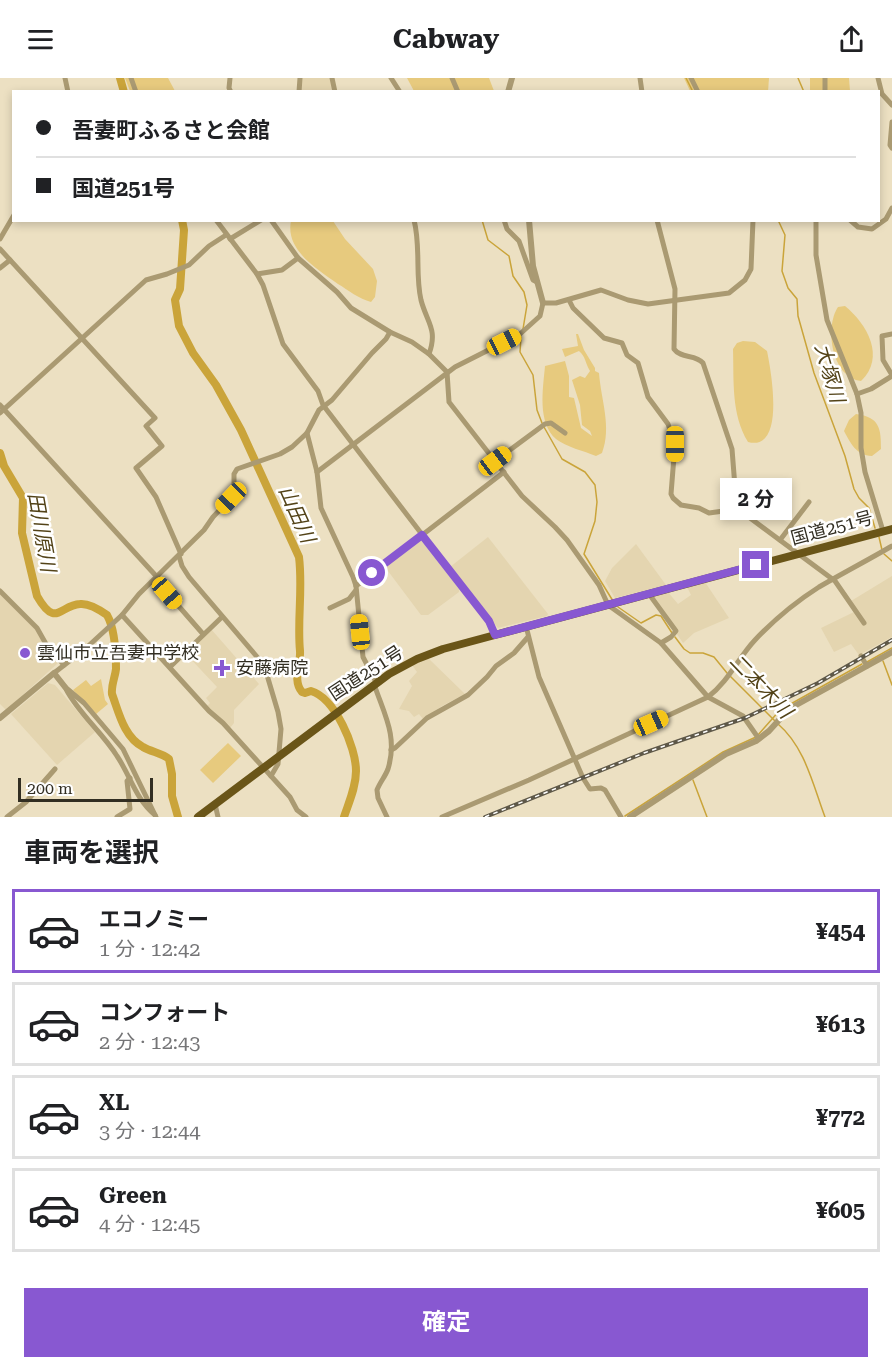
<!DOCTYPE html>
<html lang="ja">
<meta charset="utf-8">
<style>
body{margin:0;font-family:"Roboto Serif","Noto Sans JP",serif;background:#f6f6f6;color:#202124;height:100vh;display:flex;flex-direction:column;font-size:22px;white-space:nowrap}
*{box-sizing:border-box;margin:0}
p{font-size:20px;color:#757577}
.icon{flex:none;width:33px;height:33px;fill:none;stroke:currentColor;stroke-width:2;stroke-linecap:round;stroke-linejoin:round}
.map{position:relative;height:739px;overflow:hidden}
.details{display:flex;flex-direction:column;background:#fff;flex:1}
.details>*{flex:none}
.hud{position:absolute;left:12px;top:12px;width:868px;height:132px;border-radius:0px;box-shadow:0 3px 9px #0003;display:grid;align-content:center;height:132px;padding:0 24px;background:#fff}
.scale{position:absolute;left:18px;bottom:15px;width:135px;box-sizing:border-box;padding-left:6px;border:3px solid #322e22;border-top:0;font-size:16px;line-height:21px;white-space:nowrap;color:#322e22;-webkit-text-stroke:4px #fff;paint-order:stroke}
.end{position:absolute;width:27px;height:27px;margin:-14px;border:8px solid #8858d1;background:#fff;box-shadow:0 0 0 3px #fff}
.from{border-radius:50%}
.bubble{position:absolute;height:42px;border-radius:0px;background:#fff;box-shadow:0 3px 9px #0003;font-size:20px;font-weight:700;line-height:42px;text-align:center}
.car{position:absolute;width:18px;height:36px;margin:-18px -9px;border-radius:8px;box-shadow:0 0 4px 2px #0007;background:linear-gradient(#f5c518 24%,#345 0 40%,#f5c518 0 76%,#345 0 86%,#f5c518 0)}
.hud b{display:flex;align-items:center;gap:21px;height:57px;font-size:22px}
.hud b+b{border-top:2px solid #e0e0e0}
.hud i{width:15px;height:15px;background:#202124}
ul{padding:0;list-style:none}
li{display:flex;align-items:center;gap:18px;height:84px;margin:0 12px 9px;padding:0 12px;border:3px solid #e0e0e0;border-radius:0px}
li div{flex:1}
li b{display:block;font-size:22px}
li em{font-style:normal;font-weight:700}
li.current{border-color:#8858d1}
li>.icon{width:54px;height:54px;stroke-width:1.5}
h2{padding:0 24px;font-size:27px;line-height:72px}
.cta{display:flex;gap:12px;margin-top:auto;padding:12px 24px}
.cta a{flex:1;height:69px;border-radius:0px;background:#8858d1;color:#fff;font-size:24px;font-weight:700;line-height:69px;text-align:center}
header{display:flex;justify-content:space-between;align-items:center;height:78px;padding:0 24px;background:#fff;font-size:27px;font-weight:700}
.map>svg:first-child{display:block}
</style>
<header><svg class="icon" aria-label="menu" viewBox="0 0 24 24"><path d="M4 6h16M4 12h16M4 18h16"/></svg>Cabway<svg class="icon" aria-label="share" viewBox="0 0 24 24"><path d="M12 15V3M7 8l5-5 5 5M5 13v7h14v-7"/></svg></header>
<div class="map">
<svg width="892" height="739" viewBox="0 0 892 739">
<rect width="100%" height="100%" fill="#ece0c2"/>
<g fill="#e4d5b0">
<path d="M 302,0 L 330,0 L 333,13 L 300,14 Z"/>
<path d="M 488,459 L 548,536 L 547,538 L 498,550 L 450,489 Z"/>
<path d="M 420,461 L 459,511 L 459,514 L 428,537 L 421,537 L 385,489 Z"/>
<path d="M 636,466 L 666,507 L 615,520 L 605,503 L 612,490 Z"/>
<path d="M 892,498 L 892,559 L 859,577 L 851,566 L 834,574 L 821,550 L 856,533 L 851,523 Z"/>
<path d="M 705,504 L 729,540 L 694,555 L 683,565 L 651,518 L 667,513 L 678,526 L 691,517 L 687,509 Z"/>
<path d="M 0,516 L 35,551 L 58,585 L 6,632 L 0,626 Z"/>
<path d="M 211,551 L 259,606 L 234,632 L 234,645 L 230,650 L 207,628 L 210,625 L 206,620 L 217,609 L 185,575 Z"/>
<path d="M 428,580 L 465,616 L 442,628 L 423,641 L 419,636 L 414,639 L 409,633 L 399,631 L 412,608 L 409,603 L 417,594 L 412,587 Z"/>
<path d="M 48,605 L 55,607 L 95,654 L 57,687 L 11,636 Z"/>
</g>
<g fill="#e7ca7e">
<path d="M 125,0 L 168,0 L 175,13 L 130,13 Z"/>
<path d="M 407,0 L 489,0 L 494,13 L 414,13 Z"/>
<path d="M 684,0 L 769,0 L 768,14 L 690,13 Z"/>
<path d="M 810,0 L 849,0 L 850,13 L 810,14 Z"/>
<path d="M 291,143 L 333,143 L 345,161 L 373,191 L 377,203 L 375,219 L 371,224 C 359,221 348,212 338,206 C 317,191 285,172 291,143 Z"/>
<path d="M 845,228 C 867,246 886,279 861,303 C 832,300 824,250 838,229 Z"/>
<path d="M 576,256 L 578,256 L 584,272 L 595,290 L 595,293 L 599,295 C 601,322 612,349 602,375 L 596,378 C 584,373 566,369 556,361 C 537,344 543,311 545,288 L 565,283 L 569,298 L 569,319 L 574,320 L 581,350 L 592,358 L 590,353 L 582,347 L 580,327 L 572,302 L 580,298 L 585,300 L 590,293 C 585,285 586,279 579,273 L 565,279 L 562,271 L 578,268 Z"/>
<path d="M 743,263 L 755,264 L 767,273 C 771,292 786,374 748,364 C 731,336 734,303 733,271 L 737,265 Z"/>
<path d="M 856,336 C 880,339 881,351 881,371 L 872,378 C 856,377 851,366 844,353 L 849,342 Z"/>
<path d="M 101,601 L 105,622 L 108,626 L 96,636 L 73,612 L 86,602 L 91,608 Z"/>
<path d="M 228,665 L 241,678 L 213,705 L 200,692 Z"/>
</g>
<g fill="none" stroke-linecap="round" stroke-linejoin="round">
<g stroke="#caa43a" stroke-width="1.5">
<path d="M 686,0 L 693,14"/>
<path d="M 798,0 L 804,14"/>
<path d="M 482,142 L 488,162 L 509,178 L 513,198 L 524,214 L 527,227 L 523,251"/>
<path d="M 778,142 L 785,157 L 782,193 L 788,210 L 797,221 L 798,238 L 814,295 L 845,378 L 854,411 L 859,420 L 869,430 L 875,450"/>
<path d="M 521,259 L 520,274 L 533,297 L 537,332 L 542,345"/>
<path d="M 544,349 L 562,381 L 585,394 L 595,407 L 597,424 L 595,443 L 584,476 L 613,523"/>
<path d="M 879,459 L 882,472"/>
<path d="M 884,476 L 892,483"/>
<path d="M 618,529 L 641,545 L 656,537 L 661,538 L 672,555"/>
<path d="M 675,559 L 684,571 L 690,575 L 703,575 L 714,579 L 727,595 L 775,643"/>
<path d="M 883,583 L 892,607"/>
<path d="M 867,584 L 892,570"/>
<path d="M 778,646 C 805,669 813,707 825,739"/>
<path d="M 758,657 L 780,632 L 862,586"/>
<path d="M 693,702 L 707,739"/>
<path d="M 625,738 L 723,674 L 756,659"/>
</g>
<g stroke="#caa43a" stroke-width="8">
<path d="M 120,0 L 124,14"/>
<path d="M 182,142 L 184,152 L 180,211 L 175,222 L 179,248 L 193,275 L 216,307 L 241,352 L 299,479 C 303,511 297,542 300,573 C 301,586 292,602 302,614 L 305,615 L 311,613 C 335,620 356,669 356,693 C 356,709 349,724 344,739"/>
<path d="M 0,375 L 4,388 L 23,420 L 22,455 L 37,518 C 56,551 60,527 80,526 C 89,525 100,532 107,537 C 115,551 116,576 116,591 C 115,600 111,607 112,616 C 119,635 124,659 143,669 C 151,674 162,675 169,681 L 172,696 L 172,718 L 178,739"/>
</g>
<g stroke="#aa9a72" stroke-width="5">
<path d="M 65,0 L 68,14"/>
<path d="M 131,0 L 136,14"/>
<path d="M 230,0 L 229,10 L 231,14"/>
<path d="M 332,0 L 335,14"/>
<path d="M 391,0 L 400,14"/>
<path d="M 452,0 L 458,14"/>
<path d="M 640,0 L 642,14"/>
<path d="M 691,0 L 698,14"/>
<path d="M 878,0 L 882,16 L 892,27"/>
<path d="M 299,14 L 300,0"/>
<path d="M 825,14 L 825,0"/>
<path d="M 892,44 L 890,67 L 892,70"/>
<path d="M 216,142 L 257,196 L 263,207 L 283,266 L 318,313 L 323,327 L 489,544 L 495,557"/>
<path d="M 271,142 L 298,180 L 337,214 L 351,230 L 390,254 L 412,264 L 429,276 L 447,294 L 449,324 L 522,418 L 555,449 L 567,462 L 599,507 L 608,527 L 661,565 L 708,619 L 743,638 L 759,661"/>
<path d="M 414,142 C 421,169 415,196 421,222 C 427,245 438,251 429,276"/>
<path d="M 504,142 L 507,151 L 519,163 L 533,202 L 537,204"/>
<path d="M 657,142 L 675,211 L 674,271 C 681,281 695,276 703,285 L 732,371 L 736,422 L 738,431 L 835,503 L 864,545"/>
<path d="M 816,142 L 816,177 L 827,242 L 857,316 L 861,335 L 861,370 L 865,394 L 883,453"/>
<path d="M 850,142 L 858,149 L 872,151 L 886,141 L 892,130"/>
<path d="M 0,161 L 14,137"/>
<path d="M 230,161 L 261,142"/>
<path d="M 0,171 L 155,340 L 146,348 L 162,368 L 136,390 L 156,419 L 181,476"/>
<path d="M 0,190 L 10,182"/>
<path d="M 257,196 L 282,192 L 298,180"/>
<path d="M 569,222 L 573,230 L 604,260 L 622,265 L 627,277 L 638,285 L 648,319 L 668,346 L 675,366 L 671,416 L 673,420 L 681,427 L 699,430 L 709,435 L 738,431"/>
<path d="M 892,256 L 882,258 L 883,282 L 892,297"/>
<path d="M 857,316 L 871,311 L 892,298"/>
<path d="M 0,327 L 157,499"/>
<path d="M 0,335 L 146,202 L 167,196 L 189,187 L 209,168 L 226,157"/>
<path d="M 307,355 L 317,394 L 321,430 L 353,499 L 356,508 L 363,579 L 376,604"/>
<path d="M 495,383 L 545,346 L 551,345 L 565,355"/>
<path d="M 317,394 L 455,289 L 520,256 L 540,238 L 543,225 L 556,225 L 601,212 L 628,222 L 648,226 L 729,215 L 745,202 L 751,191 L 753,142"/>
<path d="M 780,462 L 809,424"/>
<path d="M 179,478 L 182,488 L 189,499 L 264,587 L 278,634 L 281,651 L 278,686 L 271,698"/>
<path d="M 155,501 L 203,556"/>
<path d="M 356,508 L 504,394"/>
<path d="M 0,513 L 37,550 L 46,566 L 64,587"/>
<path d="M 649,516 L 676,553 L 671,559 L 661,565"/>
<path d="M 330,530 L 349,521 L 356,512"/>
<path d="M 122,537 L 209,633 L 223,645 L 290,719 L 297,732 L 306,739"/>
<path d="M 526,548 L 539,599 L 583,700 L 590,711 L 601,710 L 605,712 L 621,739"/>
<path d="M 861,578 L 867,588"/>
<path d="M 170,589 L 222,539"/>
<path d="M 54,595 L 85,571 L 122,537 L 139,516 L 204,452 L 213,439 L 231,420 L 234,415 L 234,396 L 237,391 L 280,376 L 292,369 L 307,355 L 319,332 L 332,322 L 372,275 L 386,261 L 390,254"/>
<path d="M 374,606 C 384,636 398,658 388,691 C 385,699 380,704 377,712 L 378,720 L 387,739"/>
<path d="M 65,609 L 84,625 L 123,671 L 156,739"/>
<path d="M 66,611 C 79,636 102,654 117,678 C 130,697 136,722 155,737"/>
<path d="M 391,672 L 395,670 L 427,640 L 468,617 L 487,599 L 496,588 L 514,575 L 528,559"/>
<path d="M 215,726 L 218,739"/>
<path d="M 7,739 L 26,724 L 55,691"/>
<path d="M 117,739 L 130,731 L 127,703 L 130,700"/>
<path d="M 442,739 L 529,702 L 708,619 C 729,603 738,580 755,562 C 773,543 797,523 819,509 C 843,495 868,482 892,468"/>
</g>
<g stroke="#aa9a72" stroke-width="6">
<path d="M 508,14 L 512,0"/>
<path d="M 529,142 L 533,188 L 543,225"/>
<path d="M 0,640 L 54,595 L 65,609"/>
<path d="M 630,739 L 726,676 L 756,663 L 769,653 L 789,631 L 892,574"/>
</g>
<path stroke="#6a5518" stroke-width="8" d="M 198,739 L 389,596 L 417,581 L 443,571 L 495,557 L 892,451"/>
<g stroke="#5e5848" stroke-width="4">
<path id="rail" d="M 485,739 L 644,675 L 745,640 L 818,605 L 892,562"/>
</g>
<use href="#rail" stroke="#fff" stroke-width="1.5" stroke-dasharray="4.5" stroke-linecap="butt"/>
</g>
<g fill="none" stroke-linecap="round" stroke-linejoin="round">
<path stroke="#8858d1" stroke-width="8" d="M 372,495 L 422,457 L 489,543 L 495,557 L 756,487"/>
</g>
<g fill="#8858d1" stroke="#fff" stroke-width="2">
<circle cx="25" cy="575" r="6"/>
<path d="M219 581h6v6h6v6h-6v6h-6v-6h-6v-6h6z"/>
</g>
<g text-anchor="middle" stroke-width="5" stroke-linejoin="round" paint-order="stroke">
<g font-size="18" fill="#322e22" stroke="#fff">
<text transform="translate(832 450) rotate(-15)" y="6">国道251号</text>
<text transform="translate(366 595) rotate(-33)" y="6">国道251号</text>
</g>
<g font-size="18" fill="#322e22" stroke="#fff" text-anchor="start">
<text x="37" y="581">雲仙市立吾妻中学校</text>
<text x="236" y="596">安藤病院</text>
</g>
<g font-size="20" font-style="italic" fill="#534318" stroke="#fff">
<text transform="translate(830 295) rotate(74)" y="7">大塚川</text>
<text transform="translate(297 436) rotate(66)" y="7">山田川</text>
<text transform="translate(42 454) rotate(80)" y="7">田川原川</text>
<text transform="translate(761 608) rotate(46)" y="7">二本木川</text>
</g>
</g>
</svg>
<div class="scale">200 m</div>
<i class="end from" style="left:372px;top:495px"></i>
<i class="end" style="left:756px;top:487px"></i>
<div class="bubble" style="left:720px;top:400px;width:72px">2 分</div>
<i class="car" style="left:504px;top:264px;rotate:63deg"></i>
<i class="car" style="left:675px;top:366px;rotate:180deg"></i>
<i class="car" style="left:495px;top:383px;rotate:53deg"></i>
<i class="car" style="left:231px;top:420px;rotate:224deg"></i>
<i class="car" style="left:167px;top:515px;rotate:139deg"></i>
<i class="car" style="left:360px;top:554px;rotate:354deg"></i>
<i class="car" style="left:651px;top:645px;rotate:66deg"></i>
<div class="hud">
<b><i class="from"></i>吾妻町ふるさと会館</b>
<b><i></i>国道251号</b>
</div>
</div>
<section class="details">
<h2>車両を選択</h2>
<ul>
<li class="current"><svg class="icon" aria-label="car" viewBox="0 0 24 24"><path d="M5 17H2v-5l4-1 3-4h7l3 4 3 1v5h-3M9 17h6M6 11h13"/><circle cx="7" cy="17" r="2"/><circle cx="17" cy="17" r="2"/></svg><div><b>エコノミー</b><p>1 分 · 12:42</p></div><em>¥454</em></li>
<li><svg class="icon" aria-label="car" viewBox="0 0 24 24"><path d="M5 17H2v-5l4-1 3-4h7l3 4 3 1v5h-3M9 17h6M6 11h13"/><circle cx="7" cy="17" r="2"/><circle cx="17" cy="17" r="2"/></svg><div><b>コンフォート</b><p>2 分 · 12:43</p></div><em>¥613</em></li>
<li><svg class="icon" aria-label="car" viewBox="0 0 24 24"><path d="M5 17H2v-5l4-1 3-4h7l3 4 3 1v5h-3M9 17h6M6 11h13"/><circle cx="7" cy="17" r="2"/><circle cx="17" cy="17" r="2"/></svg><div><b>XL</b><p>3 分 · 12:44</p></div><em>¥772</em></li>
<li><svg class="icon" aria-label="car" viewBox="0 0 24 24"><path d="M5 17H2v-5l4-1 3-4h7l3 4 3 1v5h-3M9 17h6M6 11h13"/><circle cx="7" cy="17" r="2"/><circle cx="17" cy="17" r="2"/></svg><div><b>Green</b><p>4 分 · 12:45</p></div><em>¥605</em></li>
</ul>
<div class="cta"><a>確定</a></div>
</section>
